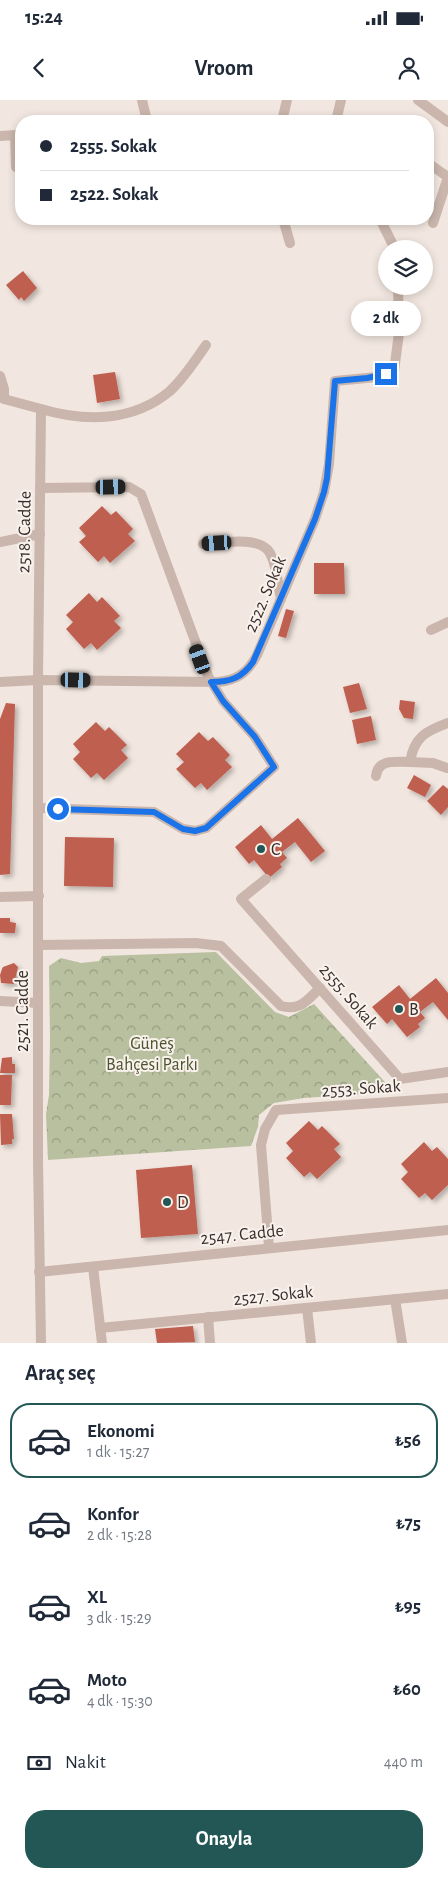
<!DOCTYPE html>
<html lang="tr">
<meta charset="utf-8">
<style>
body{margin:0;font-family:"Alegreya Sans",sans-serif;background:#f2f2f3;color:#1f2937;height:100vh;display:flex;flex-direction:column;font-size:19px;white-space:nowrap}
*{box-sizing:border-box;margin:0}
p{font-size:16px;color:#747a83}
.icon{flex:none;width:28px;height:28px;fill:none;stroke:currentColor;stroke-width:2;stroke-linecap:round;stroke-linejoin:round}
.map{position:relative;height:1243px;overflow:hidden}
.details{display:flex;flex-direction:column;background:#fff;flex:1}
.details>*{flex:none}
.guide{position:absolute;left:15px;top:15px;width:419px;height:110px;border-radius:20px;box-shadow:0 2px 8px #0003;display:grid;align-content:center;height:110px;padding:0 25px;background:#fff}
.controls{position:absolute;left:378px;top:140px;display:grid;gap:10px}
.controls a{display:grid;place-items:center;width:55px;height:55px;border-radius:50%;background:#fff;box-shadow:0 2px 8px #0003;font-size:25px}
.end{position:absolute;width:22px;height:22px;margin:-11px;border:6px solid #1a73e8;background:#fff;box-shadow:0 0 0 2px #fff}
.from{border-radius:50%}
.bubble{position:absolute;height:35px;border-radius:18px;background:#fff;box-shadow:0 2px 8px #0003;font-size:16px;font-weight:700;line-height:35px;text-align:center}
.car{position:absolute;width:15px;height:30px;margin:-15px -8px;border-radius:6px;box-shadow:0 0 4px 1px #0007;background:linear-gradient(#222 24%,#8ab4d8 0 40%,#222 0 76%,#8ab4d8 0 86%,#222 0)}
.guide b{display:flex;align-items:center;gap:18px;height:48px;font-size:19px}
.guide b+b{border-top:1px solid #e0e1e3}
.guide i{width:12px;height:12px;background:#1f2937}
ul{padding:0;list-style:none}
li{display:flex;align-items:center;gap:15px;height:75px;margin:0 10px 8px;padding:0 15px;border:2px solid transparent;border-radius:20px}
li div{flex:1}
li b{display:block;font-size:19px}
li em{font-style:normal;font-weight:700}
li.on{border-color:#225755}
li>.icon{width:45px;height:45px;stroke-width:1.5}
h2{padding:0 25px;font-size:22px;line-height:60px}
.pay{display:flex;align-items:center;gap:12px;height:55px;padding:0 25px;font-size:19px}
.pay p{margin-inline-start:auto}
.button{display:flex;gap:10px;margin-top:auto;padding:10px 25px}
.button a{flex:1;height:58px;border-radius:20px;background:#225755;color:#fff;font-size:20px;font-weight:700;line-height:58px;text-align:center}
.status{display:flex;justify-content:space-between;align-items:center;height:35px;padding:0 25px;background:#fff;direction:ltr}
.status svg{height:14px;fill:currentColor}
header{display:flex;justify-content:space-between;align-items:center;height:65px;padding:0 25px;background:#fff;font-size:22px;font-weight:700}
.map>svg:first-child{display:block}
</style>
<div class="status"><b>15:24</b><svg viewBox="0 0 49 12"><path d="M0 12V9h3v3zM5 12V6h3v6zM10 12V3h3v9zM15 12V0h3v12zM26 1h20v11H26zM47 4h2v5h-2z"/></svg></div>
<header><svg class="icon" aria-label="back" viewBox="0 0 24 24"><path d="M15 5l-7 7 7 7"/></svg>Vroom<svg class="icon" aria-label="person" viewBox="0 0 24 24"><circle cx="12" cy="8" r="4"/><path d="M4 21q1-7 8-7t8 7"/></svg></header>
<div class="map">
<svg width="448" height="1243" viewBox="0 0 448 1243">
<defs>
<pattern id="forest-crowns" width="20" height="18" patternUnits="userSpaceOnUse" patternTransform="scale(1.25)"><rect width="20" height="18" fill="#b9c0a0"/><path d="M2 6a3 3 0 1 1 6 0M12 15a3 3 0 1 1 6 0" fill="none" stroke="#979c83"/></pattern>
<filter id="shadow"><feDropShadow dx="3" dy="3" stdDeviation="2.5" flood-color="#0004"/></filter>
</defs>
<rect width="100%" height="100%" fill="#f2e7e0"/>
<path fill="url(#forest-crowns)" d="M 216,852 L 275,912 L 289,917 L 314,904 L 394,992 L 304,998 L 274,1003 L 259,1015 L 258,1027 L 251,1046 L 48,1060 L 46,1014 L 49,995 L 50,938 L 49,866 L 61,858 L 81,863 L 99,861 L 102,856 Z"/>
<g fill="#bf5e50" filter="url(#shadow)">
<path d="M 23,171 L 37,188 L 24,201 L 21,197 L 19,200 L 6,185 Z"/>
<path d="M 115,272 L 120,299 L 97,303 L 93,275 Z"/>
<path d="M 102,406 L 111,415 L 116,411 L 133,429 L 128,434 L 135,441 L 110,463 L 104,456 L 98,462 L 79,442 L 86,436 L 79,428 Z"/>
<path d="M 314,463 L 344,463 L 345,494 L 314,494 Z"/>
<path d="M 89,493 L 97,502 L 102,497 L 120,516 L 114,521 L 121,528 L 97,550 L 91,543 L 84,549 L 66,529 L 73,522 L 66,515 Z"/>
<path d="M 286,509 L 294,511 L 286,538 L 278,536 Z"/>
<path d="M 359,583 L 367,609 L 350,613 L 343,587 Z"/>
<path d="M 400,600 L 415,602 L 413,619 L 404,618 L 399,609 Z"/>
<path d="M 6,603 L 15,604 L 10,774 L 0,775 L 0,619 Z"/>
<path d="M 371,616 L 376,640 L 357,644 L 352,620 Z"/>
<path d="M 96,622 L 105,631 L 109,627 L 127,645 L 121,650 L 128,658 L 104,680 L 97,673 L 91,678 L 73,659 L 80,652 L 73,644 Z"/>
<path d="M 199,632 L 208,641 L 213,637 L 230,655 L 225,660 L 232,667 L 207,690 L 201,683 L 195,688 L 176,669 L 184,662 L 176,654 Z"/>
<path d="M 414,675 L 431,685 L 425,697 L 407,688 Z"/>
<path d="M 443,685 L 448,689 L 448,707 L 441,715 L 427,701 Z"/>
<path d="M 298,718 L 325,751 L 311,762 L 295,742 L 282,752 L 287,758 L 280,764 L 282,767 L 269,778 L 254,760 L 249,764 L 235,747 L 261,725 L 272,739 Z"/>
<path d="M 65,737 L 114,738 L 113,787 L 64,786 Z"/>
<path d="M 0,818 L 10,818 L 10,822 L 16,823 L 15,833 L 0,833 Z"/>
<path d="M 14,863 L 18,867 L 14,884 L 1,883 L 0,875 L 2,869 L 3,867 Z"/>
<path d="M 436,878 L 448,893 L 448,920 L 433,902 L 420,912 L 425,918 L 418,924 L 420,927 L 407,937 L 392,919 L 387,924 L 372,907 L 399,885 L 410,899 Z"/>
<path d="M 12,957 L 12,964 L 15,964 L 15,973 L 0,973 L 2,958 Z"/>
<path d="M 0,975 L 12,975 L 11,1005 L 0,1005 Z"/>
<path d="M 0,1014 L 12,1014 L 14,1039 L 12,1039 L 12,1044 L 1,1045 Z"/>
<path d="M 309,1021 L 318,1030 L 322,1026 L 340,1044 L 334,1049 L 341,1057 L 317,1079 L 310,1072 L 304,1077 L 286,1058 L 293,1051 L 286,1043 Z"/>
<path d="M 424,1042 L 432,1051 L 437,1047 L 448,1059 L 448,1085 L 432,1100 L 425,1093 L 419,1098 L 401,1079 L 408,1072 L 401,1064 Z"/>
<path d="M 192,1065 L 198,1134 L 141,1138 L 136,1070 Z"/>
<path d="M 193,1226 L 195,1242 L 157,1243 L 155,1229 Z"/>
</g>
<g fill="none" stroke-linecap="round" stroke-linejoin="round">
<g stroke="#cab6ac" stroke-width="10">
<path d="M 142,0 L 147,21"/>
<path d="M 418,0 L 448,22"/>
<path d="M 282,21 L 287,0"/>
<path d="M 336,21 L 341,0"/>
<path d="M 0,36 L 15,35 L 16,67"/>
<path d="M 428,63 L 448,77"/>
<path d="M 283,119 L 290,143"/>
<path d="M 380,119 L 395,149"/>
<path d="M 433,123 L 448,77"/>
<path d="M 0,276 L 4,289 L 4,299 L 41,309 L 38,580 L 38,1061 L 41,1243"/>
<path d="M 41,309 C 85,322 133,322 170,291 C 184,278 195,261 206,245"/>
<path d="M 0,442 L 40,434"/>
<path d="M 203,444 C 220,443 260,435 270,453 C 277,466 278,485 281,499"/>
<path d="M 431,530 L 448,522"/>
<path d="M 0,582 L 38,580 L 218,582 C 238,580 248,572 257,555 L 315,419 L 324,392 L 329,364 L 335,281 L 377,277 L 394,271 L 399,233 L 398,186"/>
<path d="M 410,662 L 433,663 L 447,668"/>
<path d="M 376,676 C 378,658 397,662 410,662 C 414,637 426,631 448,623"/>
<path d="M 38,708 L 154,712 L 183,729 L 195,731 L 206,728 L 274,667 L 255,637 L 223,601 L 208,576 L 141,394 L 129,387 L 40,388"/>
<path d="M 266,779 L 241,799 L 400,979 L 448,972"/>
<path d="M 0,797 L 39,796"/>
<path d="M 39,845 L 196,843 L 221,846 L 281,906 C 301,911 307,900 320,888"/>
<path d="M 0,901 L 38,903"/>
<path d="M 269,1147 L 261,1045 L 265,1029 L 276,1010 L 448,998"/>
<path d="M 93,1167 L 102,1243"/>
<path d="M 39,1172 L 448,1130"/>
<path d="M 395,1199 L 402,1243"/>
<path d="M 307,1208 L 311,1243"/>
<path d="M 208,1217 L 210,1243"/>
<path d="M 100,1228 L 448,1194"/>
</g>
</g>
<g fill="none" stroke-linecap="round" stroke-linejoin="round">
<path stroke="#1a73e8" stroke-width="6" d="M 58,709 L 154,712 L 183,729 L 195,731 L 206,728 L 274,667 L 255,637 L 223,601 L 211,582 C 230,582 242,578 253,562 L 315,419 L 324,392 L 327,378 L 335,281 L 367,278 L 386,274"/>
</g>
<g fill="#225755" stroke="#f9f2ec" stroke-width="2">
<circle cx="261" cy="749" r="5"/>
<circle cx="399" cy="909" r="5"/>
<circle cx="167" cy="1102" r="5"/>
</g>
<g text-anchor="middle" stroke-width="4" stroke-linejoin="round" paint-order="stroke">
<g font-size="18" fill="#382d2b" stroke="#f9f2ec">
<text transform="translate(24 432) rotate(-89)" y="6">2518. Cadde</text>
<text transform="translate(265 494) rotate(-67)" y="6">2522. Sokak</text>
<text transform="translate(349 896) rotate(49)" y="6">2555. Sokak</text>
<text transform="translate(22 911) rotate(-90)" y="6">2521. Cadde</text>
<text transform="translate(361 988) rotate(-4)" y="6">2553. Sokak</text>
<text transform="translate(242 1134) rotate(-6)" y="6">2547. Cadde</text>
<text transform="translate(273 1195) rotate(-6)" y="6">2527. Sokak</text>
</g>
<g font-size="18" fill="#382d2b" stroke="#f9f2ec" text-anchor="start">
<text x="271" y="755">C</text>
<text x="409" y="915">B</text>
<text x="177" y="1108">D</text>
</g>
<g font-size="18" fill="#4c5530" stroke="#f9f2ec">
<text x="152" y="949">Güneş<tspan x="152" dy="21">Bahçesi Parkı</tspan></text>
</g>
</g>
</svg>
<div class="controls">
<a><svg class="icon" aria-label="layers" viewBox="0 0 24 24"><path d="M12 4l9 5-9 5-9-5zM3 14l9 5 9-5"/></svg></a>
</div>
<i class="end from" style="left:58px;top:709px"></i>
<i class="end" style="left:386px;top:274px"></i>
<div class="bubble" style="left:351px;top:201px;width:70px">2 dk</div>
<i class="car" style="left:111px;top:387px;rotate:89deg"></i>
<i class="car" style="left:217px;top:443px;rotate:267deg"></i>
<i class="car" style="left:200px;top:559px;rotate:340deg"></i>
<i class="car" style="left:76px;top:580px;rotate:91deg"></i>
<div class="guide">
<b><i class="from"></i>2555. Sokak</b>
<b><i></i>2522. Sokak</b>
</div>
</div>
<section class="details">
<h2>Araç seç</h2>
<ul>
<li class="on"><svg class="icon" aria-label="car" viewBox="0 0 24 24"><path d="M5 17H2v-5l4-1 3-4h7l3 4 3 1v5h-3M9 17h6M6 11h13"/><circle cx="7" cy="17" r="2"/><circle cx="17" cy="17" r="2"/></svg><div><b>Ekonomi</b><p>1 dk · 15:27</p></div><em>₺56</em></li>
<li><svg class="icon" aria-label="car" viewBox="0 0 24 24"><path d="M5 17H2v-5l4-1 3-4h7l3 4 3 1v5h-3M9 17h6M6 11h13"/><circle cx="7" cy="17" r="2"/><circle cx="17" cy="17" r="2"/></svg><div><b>Konfor</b><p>2 dk · 15:28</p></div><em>₺75</em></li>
<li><svg class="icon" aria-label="car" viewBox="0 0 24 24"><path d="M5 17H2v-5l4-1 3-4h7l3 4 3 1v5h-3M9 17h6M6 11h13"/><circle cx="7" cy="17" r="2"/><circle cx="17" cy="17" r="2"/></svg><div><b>XL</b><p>3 dk · 15:29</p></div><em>₺95</em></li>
<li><svg class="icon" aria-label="car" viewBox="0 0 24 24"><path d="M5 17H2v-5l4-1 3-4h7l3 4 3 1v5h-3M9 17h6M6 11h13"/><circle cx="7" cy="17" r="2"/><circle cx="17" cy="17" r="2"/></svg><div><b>Moto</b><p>4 dk · 15:30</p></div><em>₺60</em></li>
</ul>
<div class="pay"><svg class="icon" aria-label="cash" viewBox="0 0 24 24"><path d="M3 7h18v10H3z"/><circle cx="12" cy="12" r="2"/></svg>Nakit<p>440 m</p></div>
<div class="button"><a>Onayla</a></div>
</section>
